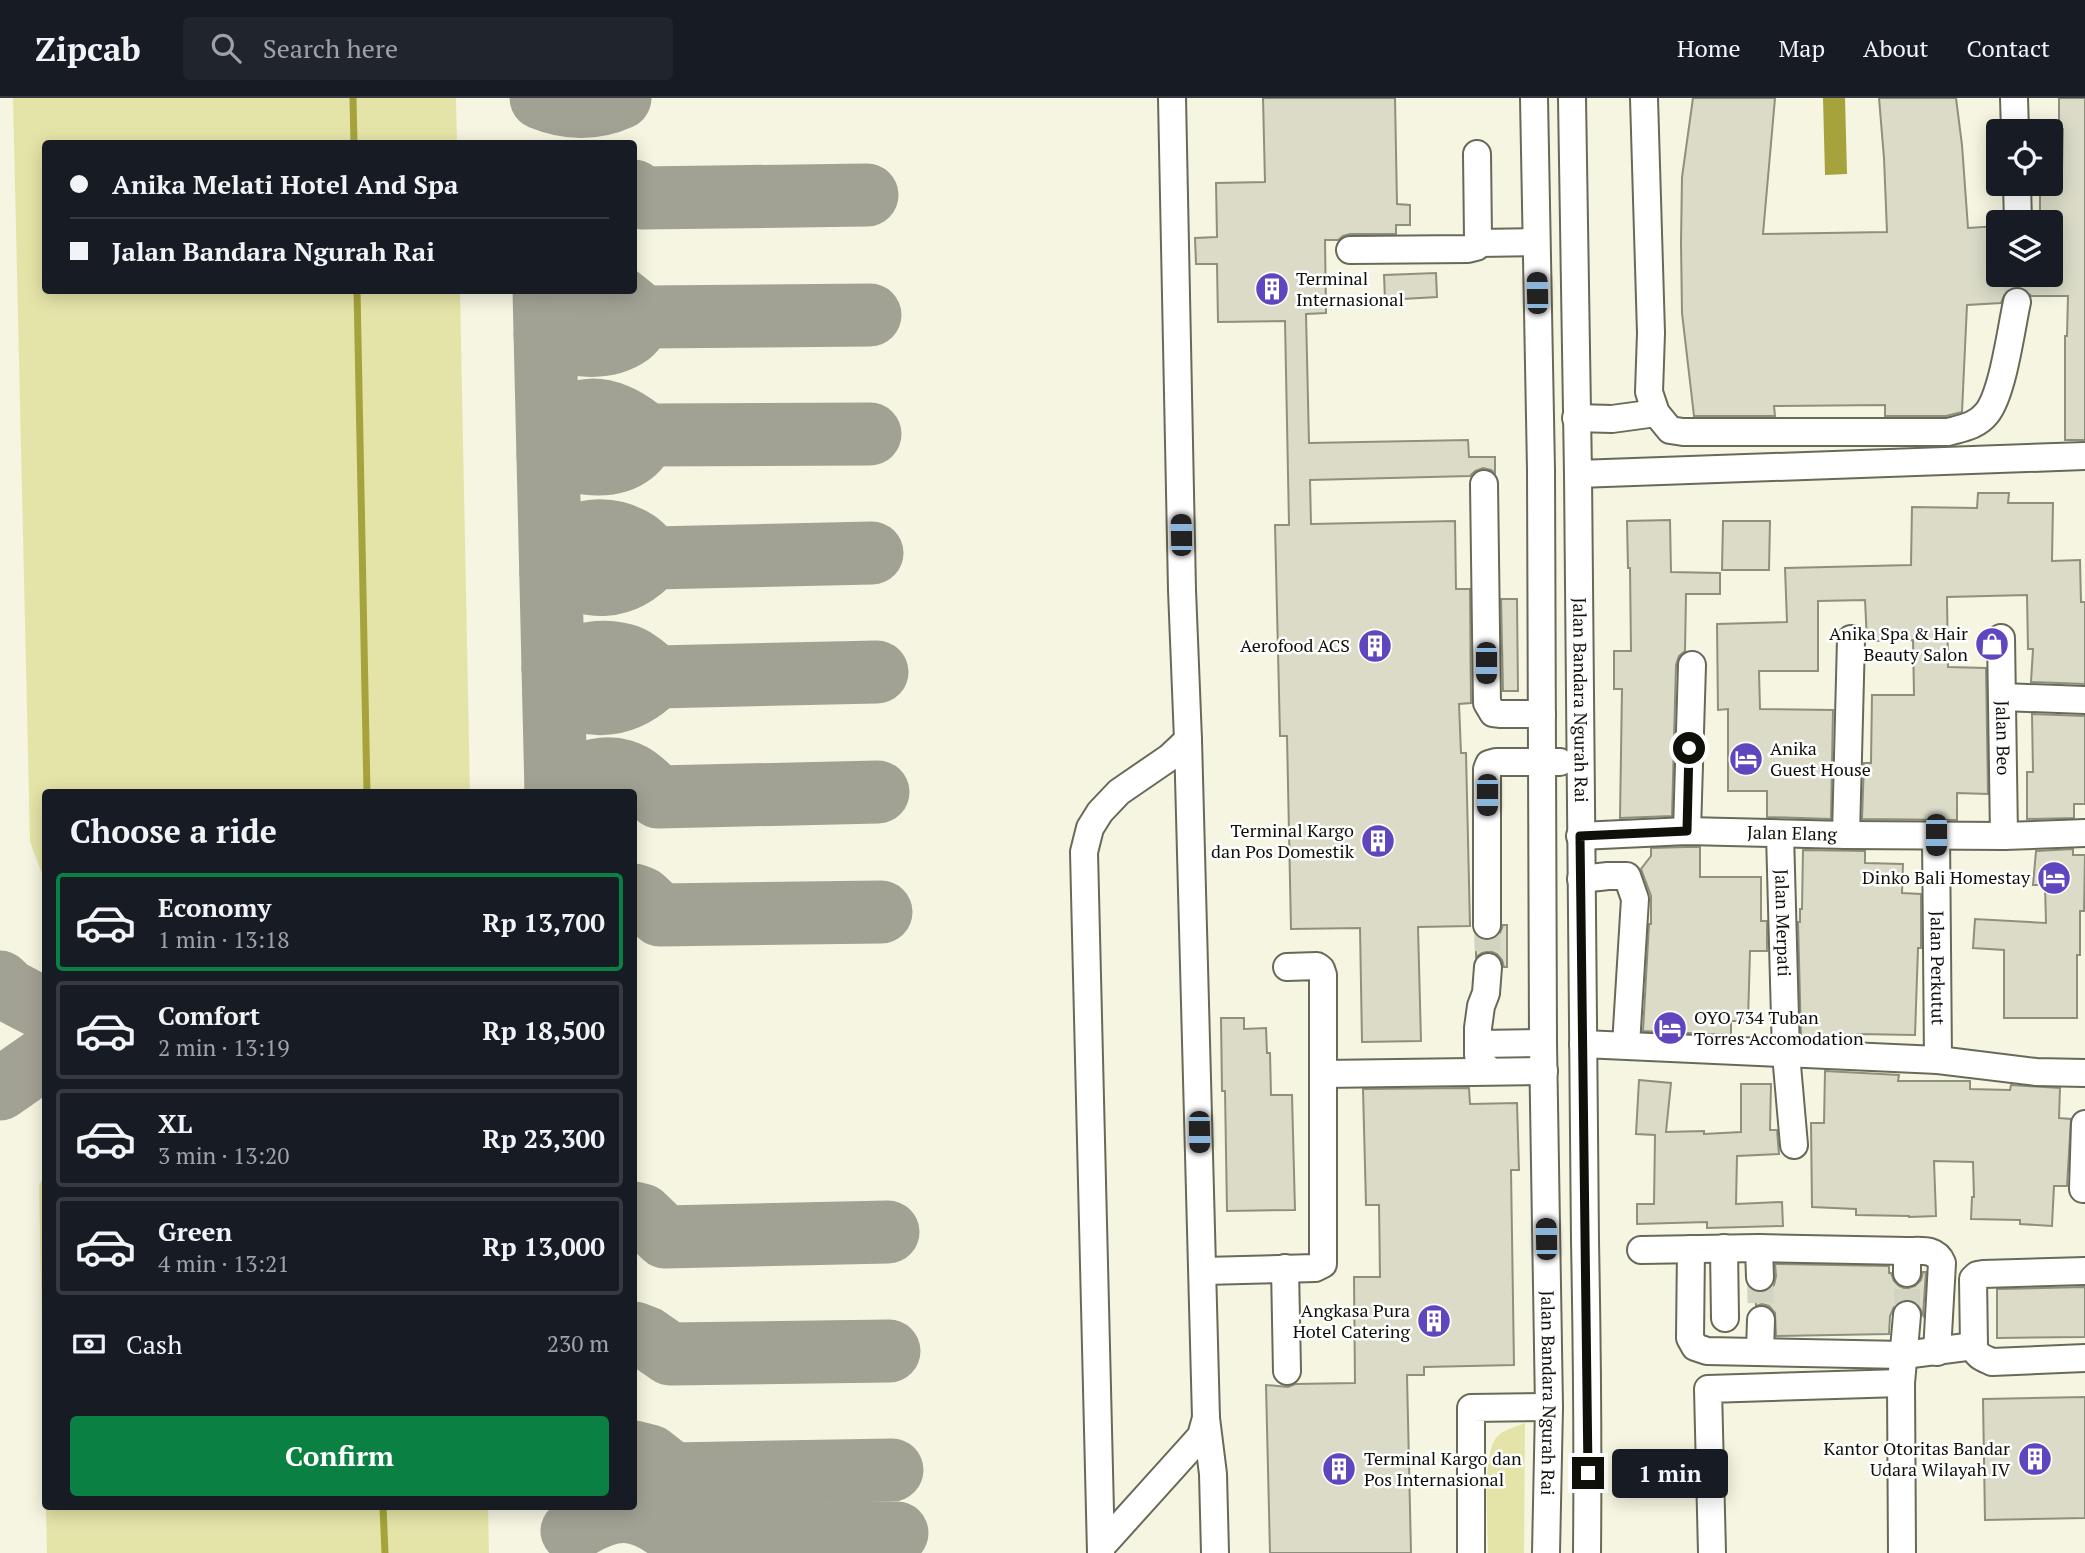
<!DOCTYPE html>
<meta charset="utf-8">
<style>
body{margin:0;font-family:"PT Serif",serif;background:#20242c;color:#f1f3f6;height:100vh;display:flex;flex-direction:column;font-size:26px;white-space:nowrap}
*{box-sizing:border-box;margin:0}
p{font-size:23px;color:#9ea1a6}
.icon{flex:none;width:38px;height:38px;fill:none;stroke:currentColor;stroke-width:2;stroke-linecap:round;stroke-linejoin:round}
.map{position:relative;flex:1;overflow:hidden}
.details{position:absolute;left:42px;top:691px;width:595px;height:721px;display:flex;flex-direction:column;background:#171b24;border-radius:7px;box-shadow:0 4px 18px #0003}
.details>*{flex:none}
.guide{position:absolute;left:42px;top:42px;width:595px;height:154px;border-radius:7px;box-shadow:0 4px 18px #0003;display:grid;align-content:center;height:154px;padding:0 28px;background:#171b24}
.fabs{position:absolute;left:1986px;top:21px;display:grid;gap:14px}
.fabs a{display:grid;place-items:center;width:77px;height:77px;border-radius:7px;background:#171b24;box-shadow:0 4px 18px #0003;font-size:35px}
.end{position:absolute;width:32px;height:32px;margin:-16px;border:9px solid #10100a;background:#fff;box-shadow:0 0 0 4px #fff}
.from{border-radius:50%}
.bubble{position:absolute;height:49px;border-radius:7px;background:#171b24;box-shadow:0 4px 18px #0003;font-size:23px;font-weight:700;line-height:49px;text-align:center}
.car{position:absolute;width:21px;height:42px;margin:-21px -10px;border-radius:9px;box-shadow:0 0 5px 2px #0007;background:linear-gradient(#222 24%,#8ab4d8 0 40%,#222 0 76%,#8ab4d8 0 86%,#222 0)}
.guide b{display:flex;align-items:center;gap:24px;height:66px;font-size:26px}
.guide b+b{border-top:2px solid #363941}
.guide i{width:18px;height:18px;background:#f1f3f6}
ul{padding:0;list-style:none}
li{display:flex;align-items:center;gap:21px;height:98px;margin:0 14px 10px;padding:0 14px;border:4px solid #363941;border-radius:7px}
li div{flex:1}
li b{display:block;font-size:26px}
li em{font-style:normal;font-weight:700}
li.current{border-color:#0b8043}
li>.icon{width:63px;height:63px;stroke-width:1.5}
h2{padding:0 28px;font-size:32px;line-height:84px}
.pay{display:flex;align-items:center;gap:18px;height:77px;padding:0 28px;font-size:26px}
.pay p{margin-inline-start:auto}
.action{display:flex;gap:14px;margin-top:auto;padding:14px 28px}
.action a{flex:1;height:80px;border-radius:7px;background:#0b8043;color:#fff;font-size:28px;font-weight:700;line-height:80px;text-align:center}
header{display:flex;align-items:center;gap:42px;box-sizing:border-box;height:98px;padding:0 35px;background:#171b24;border-bottom:2px solid #363941}
header strong{font-size:33px}
nav{display:flex;gap:38px;margin-inline-start:auto;font-size:24px}
.search{width:490px;height:63px;background:#20242c;display:flex;align-items:center;gap:18px;box-sizing:border-box;padding:0 24px;border-radius:7px;color:#9ea1a6;font-size:26px}
.map>svg:first-child{display:block}
</style>
<header>
<strong>Zipcab</strong>
<div class="search"><svg class="icon" aria-label="search" viewBox="0 0 24 24"><circle cx="10" cy="10" r="6"/><path d="M15 15l6 6"/></svg>Search here</div>
<nav><a>Home</a><a>Map</a><a>About</a><a>Contact</a></nav>
</header>
<div class="map">
<svg width="2085" height="1455" viewBox="0 0 2085 1455">
<rect width="100%" height="100%" fill="#f5f5e1"/>
<g fill="#e5e4a8">
<path d="M 13,0 L 456,0 L 457,45 L 46,46 L 46,192 L 460,193 L 470,695 L 46,695 L 45,778 L 41,773 L 30,744 Z"/>
<path d="M 45,1074 L 45,1382 L 39,1088 Z"/>
<path d="M 1525,1325 L 1524,1455 L 1488,1455 C 1488,1430 1482,1358 1496,1340 C 1502,1332 1515,1329 1525,1325 Z"/>
<path d="M 46,1409 L 488,1409 L 489,1455 L 47,1455 Z"/>
</g>
<path fill="#a6a33c" d="M 1823,0 L 1845,0 L 1847,76 L 1825,77 Z"/>
<g fill="none" stroke-linecap="round" stroke-linejoin="round">
<g stroke="#a6a33c" stroke-width="7">
<path d="M 353,0 L 354,46"/>
<path d="M 357,192 L 367,695"/>
<path d="M 383,1409 L 385,1455"/>
</g>
<g stroke="#a2a294" stroke-width="63">
<path d="M 541,0 C 568,11 593,12 620,0"/>
<path d="M 634,93 L 642,100 L 867,97"/>
<path d="M 544,192 L 556,695"/>
<path d="M 545,208 L 565,198 L 590,194 L 619,199 L 644,219 L 870,217"/>
<path d="M 545,237 C 571,248 605,254 630,236 C 635,232 640,224 644,219"/>
<path d="M 548,331 C 586,302 611,308 647,337 L 870,336"/>
<path d="M 548,357 C 575,364 609,374 633,355 C 639,351 643,343 647,337"/>
<path d="M 551,454 C 574,430 609,426 637,444 C 643,448 648,455 653,460 L 872,455"/>
<path d="M 551,475 C 591,490 622,495 653,460"/>
<path d="M 553,570 C 575,557 598,550 624,557 C 636,560 647,571 657,579 L 877,574"/>
<path d="M 554,596 C 595,611 625,611 657,579"/>
<path d="M 556,693 C 575,678 599,666 623,673 C 637,677 648,689 658,699 L 878,694"/>
<path d="M 634,797 L 642,800 L 660,817 L 881,814"/>
<path d="M 0,884 L 8,892 L 46,912"/>
<path d="M 0,991 L 46,959"/>
<path d="M 634,1115 L 642,1117 L 665,1139 L 888,1134"/>
<path d="M 634,1235 L 647,1240 L 670,1256 L 889,1253"/>
<path d="M 634,1354 L 650,1358 L 673,1376 L 892,1372"/>
<path d="M 572,1433 C 613,1407 637,1406 676,1437 L 897,1435"/>
</g>
</g>
<g fill="#dbdbc8" stroke="#8f8f7d" stroke-width="2">
<path d="M 1263,0 L 1395,0 L 1397,106 L 1410,107 L 1410,127 L 1396,127 L 1396,136 L 1350,136 L 1343,138 L 1338,142 L 1325,142 L 1326,215 L 1306,216 L 1309,345 L 1468,342 L 1469,359 L 1495,359 L 1495,375 L 1491,372 L 1483,370 L 1475,373 L 1470,378 L 1310,382 L 1311,426 L 1455,423 L 1456,491 L 1470,491 L 1471,605 L 1459,606 L 1461,655 L 1466,655 L 1470,828 L 1418,829 L 1421,943 L 1362,944 L 1360,830 L 1291,831 L 1287,638 L 1280,638 L 1275,427 L 1289,427 L 1285,223 L 1218,224 L 1217,166 L 1196,166 L 1195,140 L 1217,139 L 1216,85 L 1265,84 Z"/>
<path d="M 1693,0 L 1775,0 L 1763,136 L 1887,134 L 1884,60 L 1879,0 L 1956,0 L 1962,47 L 1968,130 L 1998,128 L 1998,177 L 2051,177 L 2051,124 L 2040,124 L 2040,86 L 2051,86 L 2051,72 L 2062,72 L 2063,31 L 2059,31 L 2059,0 L 2085,0 L 2085,342 L 2065,342 L 2065,238 L 2067,238 L 2068,198 L 2031,198 L 2027,192 L 2019,189 L 2011,189 L 2006,193 L 2001,205 L 1967,207 L 1962,314 L 1946,318 L 1885,318 L 1885,307 L 1774,308 L 1775,318 L 1694,318 L 1682,215 L 1681,145 L 1682,79 Z"/>
<path d="M 1436,175 L 1437,199 L 1385,202 L 1384,177 Z"/>
<path d="M 1978,395 L 2009,395 L 2008,405 L 2053,405 L 2052,463 L 2080,462 L 2081,504 L 2085,504 L 2085,586 L 2031,584 L 2033,551 L 2028,551 L 2027,497 L 1947,499 L 1948,569 L 1986,570 L 1988,696 L 1957,695 L 1957,722 L 1862,721 L 1864,665 L 1871,665 L 1872,597 L 1914,597 L 1913,542 L 1867,543 L 1865,502 L 1818,503 L 1818,573 L 1759,573 L 1760,611 L 1833,612 L 1831,721 L 1767,719 L 1767,693 L 1728,693 L 1728,611 L 1718,612 L 1717,526 L 1787,524 L 1785,470 L 1911,467 L 1912,409 L 1977,410 Z"/>
<path d="M 1670,422 L 1671,474 L 1720,475 L 1720,496 L 1686,496 L 1685,553 L 1679,558 L 1676,567 L 1672,718 L 1620,720 L 1622,591 L 1614,591 L 1614,553 L 1631,553 L 1630,470 L 1628,470 L 1627,423 Z"/>
<path d="M 1723,423 L 1770,423 L 1769,472 L 1722,472 Z"/>
<path d="M 1501,501 L 1517,501 L 1518,593 L 1503,593 Z"/>
<path d="M 2032,616 L 2085,618 L 2085,706 L 2074,706 L 2074,720 L 2027,721 L 2027,674 L 2033,674 Z"/>
<path d="M 1686,749 L 1700,749 L 1700,779 L 1761,779 L 1761,823 L 1767,823 L 1767,853 L 1750,853 L 1748,923 L 1731,923 L 1731,937 L 1643,933 L 1649,826 L 1651,826 L 1651,798 L 1641,771 L 1651,758 L 1651,750 Z"/>
<path d="M 2073,751 L 2073,757 L 2085,757 L 2084,813 L 2080,813 L 2080,857 L 2077,857 L 2077,920 L 2004,920 L 2004,852 L 1973,850 L 1975,821 L 2046,825 L 2045,787 L 2033,787 L 2036,753 Z"/>
<path d="M 1803,752 L 1865,753 L 1865,765 L 1903,766 L 1902,795 L 1921,796 L 1921,850 L 1918,850 L 1915,937 L 1857,936 L 1857,943 L 1801,940 L 1798,824 L 1800,824 L 1800,811 L 1802,811 Z"/>
<path d="M 1503,827 L 1507,827 L 1507,869 L 1504,869 L 1502,862 L 1497,856 L 1490,853 L 1482,855 L 1476,859 L 1476,838 L 1486,843 L 1494,841 L 1500,835 Z"/>
<path d="M 1221,920 L 1244,920 L 1244,931 L 1266,930 L 1267,955 L 1270,955 L 1271,997 L 1292,997 L 1295,1112 L 1227,1113 L 1225,993 L 1222,993 Z"/>
<path d="M 1825,973 L 1899,977 L 1898,983 L 1970,983 L 1970,991 L 2010,992 L 2011,987 L 2060,990 L 2059,1020 L 2071,1021 L 2067,1088 L 2054,1088 L 2052,1128 L 2020,1126 L 2020,1122 L 1971,1121 L 1972,1099 L 1974,1099 L 1973,1064 L 1934,1063 L 1936,1118 L 1909,1119 L 1909,1118 L 1856,1117 L 1856,1111 L 1812,1109 L 1811,1025 L 1824,1025 Z"/>
<path d="M 1639,982 L 1671,985 L 1666,1034 L 1704,1033 L 1704,1036 L 1741,1034 L 1741,986 L 1771,986 L 1770,1032 L 1777,1032 L 1779,1056 L 1737,1058 L 1736,1106 L 1782,1104 L 1783,1128 L 1707,1130 L 1707,1124 L 1637,1126 L 1637,1106 L 1654,1106 L 1655,1037 L 1636,1036 Z"/>
<path d="M 1469,990 L 1470,1006 L 1517,1005 L 1519,1072 L 1511,1072 L 1514,1267 L 1424,1269 L 1424,1277 L 1407,1277 L 1411,1455 L 1270,1455 L 1266,1287 L 1288,1289 L 1295,1286 L 1355,1285 L 1354,1179 L 1380,1179 L 1379,1107 L 1366,1107 L 1363,991 Z"/>
<path d="M 1775,1166 L 1889,1168 L 1889,1175 L 1891,1175 L 1894,1183 L 1899,1188 L 1906,1191 L 1915,1188 L 1921,1182 L 1923,1174 L 1926,1174 L 1923,1217 L 1917,1205 L 1908,1201 L 1900,1203 L 1894,1209 L 1890,1218 L 1889,1236 L 1776,1238 L 1775,1215 L 1769,1208 L 1762,1206 L 1756,1208 L 1755,1194 L 1761,1195 L 1768,1193 L 1774,1187 L 1776,1178 Z"/>
<path d="M 2085,1189 L 2085,1239 L 1997,1240 L 1997,1191 Z"/>
<path d="M 2085,1299 L 2085,1420 L 1985,1422 L 1983,1301 Z"/>
</g>
<g fill="none" stroke-linecap="round" stroke-linejoin="round">
<g stroke="#d3d3c1" stroke-width="26" stroke-dasharray="26 13" stroke-linecap="butt">
<path d="M 2017,204 L 2017,177"/>
<path d="M 1487,827 L 1488,869"/>
<path d="M 1760,1179 L 1761,1222"/>
<path d="M 1907,1217 L 1907,1175"/>
</g>
<g stroke="#696958" stroke-width="30">
<g id="minor">
<path id="s1" d="M 1534,0 L 1541,372 L 1543,945 L 1549,1309 L 1546,1455"/>
<path id="s2" d="M 1572,0 L 1578,376 L 1585,1143 C 1587,1247 1588,1351 1587,1455"/>
<path d="M 1644,0 L 1651,235 L 1649,294 L 1656,315 L 1670,332 L 1683,334 L 1948,334 C 1962,330 1977,328 1987,315 C 2003,295 2011,231 2017,204"/>
<path d="M 2014,0 L 2015,33"/>
<path d="M 2017,86 L 2018,124"/>
<path d="M 1478,145 L 1536,144"/>
<path d="M 1350,152 L 1468,151 L 1476,149 L 1478,140 L 1477,56"/>
<path d="M 1576,320 L 1612,321 L 1656,315"/>
<path d="M 1578,376 L 2085,358"/>
<path d="M 1484,386 L 1487,605 L 1493,615 L 1501,616 L 1542,616"/>
<path id="s3" d="M 2001,540 L 2004,738"/>
<path d="M 2002,599 L 2085,602"/>
<path d="M 1188,642 L 1206,1320 L 1213,1376 L 1215,1455"/>
<path d="M 1687,733 L 1692,567"/>
<path id="s4" d="M 1780,736 L 1786,956 L 1794,1047"/>
<path d="M 1846,737 L 1851,541"/>
<path id="s5" d="M 1936,737 L 1938,962"/>
<path id="s6" d="M 1580,738 L 1687,733 L 1846,737 L 2004,738 L 2085,735"/>
<path d="M 1581,781 L 1608,778 L 1627,778 L 1635,801 L 1626,947"/>
<path d="M 1487,827 L 1487,671 L 1489,666 L 1496,664 L 1560,664"/>
<path d="M 1488,869 L 1486,895 L 1481,908 L 1478,930 L 1478,957 L 1482,965 L 1490,973"/>
<path d="M 1478,946 L 1543,945"/>
<path d="M 1583,946 L 1938,962 L 2036,974 L 2085,975"/>
<path d="M 1323,976 L 1544,973"/>
<path d="M 2083,1091 L 2085,1026"/>
<path d="M 1724,1150 L 1725,1220"/>
<path d="M 1759,1150 L 1760,1179"/>
<path d="M 1691,1151 L 1690,1240 L 1695,1249 L 1707,1253 L 1904,1257 L 1974,1248"/>
<path d="M 1641,1152 L 1759,1150 L 1907,1153"/>
<path d="M 1285,1170 L 1287,1273"/>
<path d="M 1204,1173 L 1315,1170 L 1323,1166 L 1323,877 L 1321,871 L 1317,868 L 1287,869"/>
<path d="M 2085,1173 L 1983,1176 L 1977,1177 L 1973,1181 L 1974,1248 C 1976,1258 1983,1260 1992,1264 L 2085,1260"/>
<path d="M 1907,1175 L 1907,1153 C 1921,1153 1936,1150 1942,1165 L 1937,1254"/>
<path d="M 1760,1253 L 1761,1222"/>
<path d="M 1101,1449 L 1193,1347 L 1201,1338 L 1206,1320"/>
<path d="M 1101,1455 L 1084,754 L 1090,730 L 1100,714 L 1119,694 L 1170,659 L 1188,642 L 1182,492 L 1172,0"/>
<path d="M 1471,1455 L 1471,1310 L 1549,1309"/>
<path d="M 1712,1455 L 1708,1291 L 1901,1285"/>
<path d="M 1902,1455 L 1901,1285 L 1907,1217"/>
</g>
</g>
<use href="#minor" stroke="#fff" stroke-width="26"/>
</g>
<g fill="none" stroke-linecap="round" stroke-linejoin="round">
<path stroke="#10100a" stroke-width="9" d="M 1588,1375 L 1580,738 L 1687,733 L 1689,650"/>
</g>
<defs>
<g id="building-disc" transform="scale(1.75)"><circle r="9.5" fill="#5f45be" stroke="#fff"/><path d="M-4-6H4V6H1V3H-1V6H-4ZM-2.5-4.3h1.7v1.8h-1.7ZM.8-4.3h1.7v1.8H.8ZM-2.5-1h1.7V.8h-1.7ZM.8-1h1.7V.8H.8Z" fill="#fff"/></g>
<g id="shop-disc" transform="scale(1.75)"><circle r="9.5" fill="#5f45be" stroke="#fff"/><path d="M-5-2.5h2.3a2.7 3.5 0 0 1 5.4 0H5L5.5 6h-11ZM-1.5-2.5h3a1.5 2.3 0 0 0-3 0Z" fill="#fff"/></g>
<g id="hotel-disc" transform="scale(1.75)"><circle r="9.5" fill="#5f45be" stroke="#fff"/><path d="M-6-4.5h1.5V1H6V5H4.5V3h-9V5H-6ZM-4 0a1.8 1.8 0 1 1 3.6 0ZM.5 0V-2.5h3Q6-2.5 6 0Z" fill="#fff"/></g>
</defs>
<g fill-rule="evenodd">
<use href="#building-disc" x="1272" y="191"/>
<use href="#shop-disc" x="1992" y="546"/>
<use href="#building-disc" x="1375" y="548"/>
<use href="#hotel-disc" x="1746" y="661"/>
<use href="#building-disc" x="1378" y="743"/>
<use href="#hotel-disc" x="2054" y="780"/>
<use href="#hotel-disc" x="1670" y="930"/>
<use href="#building-disc" x="1434" y="1223"/>
<use href="#building-disc" x="2035" y="1361"/>
<use href="#building-disc" x="1339" y="1371"/>
</g>
<g text-anchor="middle" stroke-width="5" stroke-linejoin="round" paint-order="stroke">
<g font-size="18" fill="#10100a" stroke="#fff" text-anchor="end">
<text x="1296" y="187" text-anchor="start">Terminal<tspan x="1296" dy="21">Internasional</tspan></text>
<text x="1968" y="542">Anika Spa &amp; Hair<tspan x="1968" dy="21">Beauty Salon</tspan></text>
<text x="1350" y="554">Aerofood ACS</text>
<text x="1770" y="657" text-anchor="start">Anika<tspan x="1770" dy="21">Guest House</tspan></text>
<text x="1354" y="739">Terminal Kargo<tspan x="1354" dy="21">dan Pos Domestik</tspan></text>
<text x="2030" y="786">Dinko Bali Homestay</text>
<text x="1694" y="926" text-anchor="start">OYO 734 Tuban<tspan x="1694" dy="21">Torres Accomodation</tspan></text>
<text x="1410" y="1219">Angkasa Pura<tspan x="1410" dy="21">Hotel Catering</tspan></text>
<text x="2010" y="1357">Kantor Otoritas Bandar<tspan x="2010" dy="21">Udara Wilayah IV</tspan></text>
<text x="1364" y="1367" text-anchor="start">Terminal Kargo dan<tspan x="1364" dy="21">Pos Internasional</tspan></text>
</g>
<g font-size="18" fill="#10100a" stroke="#fff">
<text dy="6" stroke="none"><textPath href="#s2" startOffset="602">Jalan Bandara Ngurah Rai</textPath></text>
<text dy="6" stroke="none"><textPath href="#s3" startOffset="100">Jalan Beo</textPath></text>
<text dy="6" stroke="none"><textPath href="#s6" startOffset="212">Jalan Elang</textPath></text>
<text dy="6" stroke="none"><textPath href="#s4" startOffset="89">Jalan Merpati</textPath></text>
<text dy="6" stroke="none"><textPath href="#s5" startOffset="133">Jalan Perkutut</textPath></text>
<text dy="6" stroke="none"><textPath href="#s1" startOffset="1295">Jalan Bandara Ngurah Rai</textPath></text>
</g>
</g>
</svg>
<div class="fabs">
<a><svg class="icon" aria-label="locate" viewBox="0 0 24 24"><circle cx="12" cy="12" r="6"/><path d="M12 2v4M12 18v4M2 12h4M18 12h4"/></svg></a>
<a><svg class="icon" aria-label="layers" viewBox="0 0 24 24"><path d="M12 4l9 5-9 5-9-5zM3 14l9 5 9-5"/></svg></a>
</div>
<i class="end from" style="left:1689px;top:650px"></i>
<i class="end" style="left:1588px;top:1375px"></i>
<div class="bubble" style="left:1612px;top:1351px;width:116px">1 min</div>
<i class="car" style="left:1537px;top:195px;rotate:359deg"></i>
<i class="car" style="left:1181px;top:437px;rotate:359deg"></i>
<i class="car" style="left:1486px;top:565px;rotate:180deg"></i>
<i class="car" style="left:1487px;top:697px;rotate:180deg"></i>
<i class="car" style="left:1936px;top:737px;rotate:180deg"></i>
<i class="car" style="left:1199px;top:1034px;rotate:179deg"></i>
<i class="car" style="left:1546px;top:1141px;rotate:359deg"></i>
<div class="guide">
<b><i class="from"></i>Anika Melati Hotel And Spa</b>
<b><i></i>Jalan Bandara Ngurah Rai</b>
</div>
<section class="details">
<h2>Choose a ride</h2>
<ul>
<li class="current"><svg class="icon" aria-label="car" viewBox="0 0 24 24"><path d="M5 17H2v-5l4-1 3-4h7l3 4 3 1v5h-3M9 17h6M6 11h13"/><circle cx="7" cy="17" r="2"/><circle cx="17" cy="17" r="2"/></svg><div><b>Economy</b><p>1 min · 13:18</p></div><em>Rp 13,700</em></li>
<li><svg class="icon" aria-label="car" viewBox="0 0 24 24"><path d="M5 17H2v-5l4-1 3-4h7l3 4 3 1v5h-3M9 17h6M6 11h13"/><circle cx="7" cy="17" r="2"/><circle cx="17" cy="17" r="2"/></svg><div><b>Comfort</b><p>2 min · 13:19</p></div><em>Rp 18,500</em></li>
<li><svg class="icon" aria-label="car" viewBox="0 0 24 24"><path d="M5 17H2v-5l4-1 3-4h7l3 4 3 1v5h-3M9 17h6M6 11h13"/><circle cx="7" cy="17" r="2"/><circle cx="17" cy="17" r="2"/></svg><div><b>XL</b><p>3 min · 13:20</p></div><em>Rp 23,300</em></li>
<li><svg class="icon" aria-label="car" viewBox="0 0 24 24"><path d="M5 17H2v-5l4-1 3-4h7l3 4 3 1v5h-3M9 17h6M6 11h13"/><circle cx="7" cy="17" r="2"/><circle cx="17" cy="17" r="2"/></svg><div><b>Green</b><p>4 min · 13:21</p></div><em>Rp 13,000</em></li>
</ul>
<div class="pay"><svg class="icon" aria-label="cash" viewBox="0 0 24 24"><path d="M3 7h18v10H3z"/><circle cx="12" cy="12" r="2"/></svg>Cash<p>230 m</p></div>
<div class="action"><a>Confirm</a></div>
</section>
</div>
